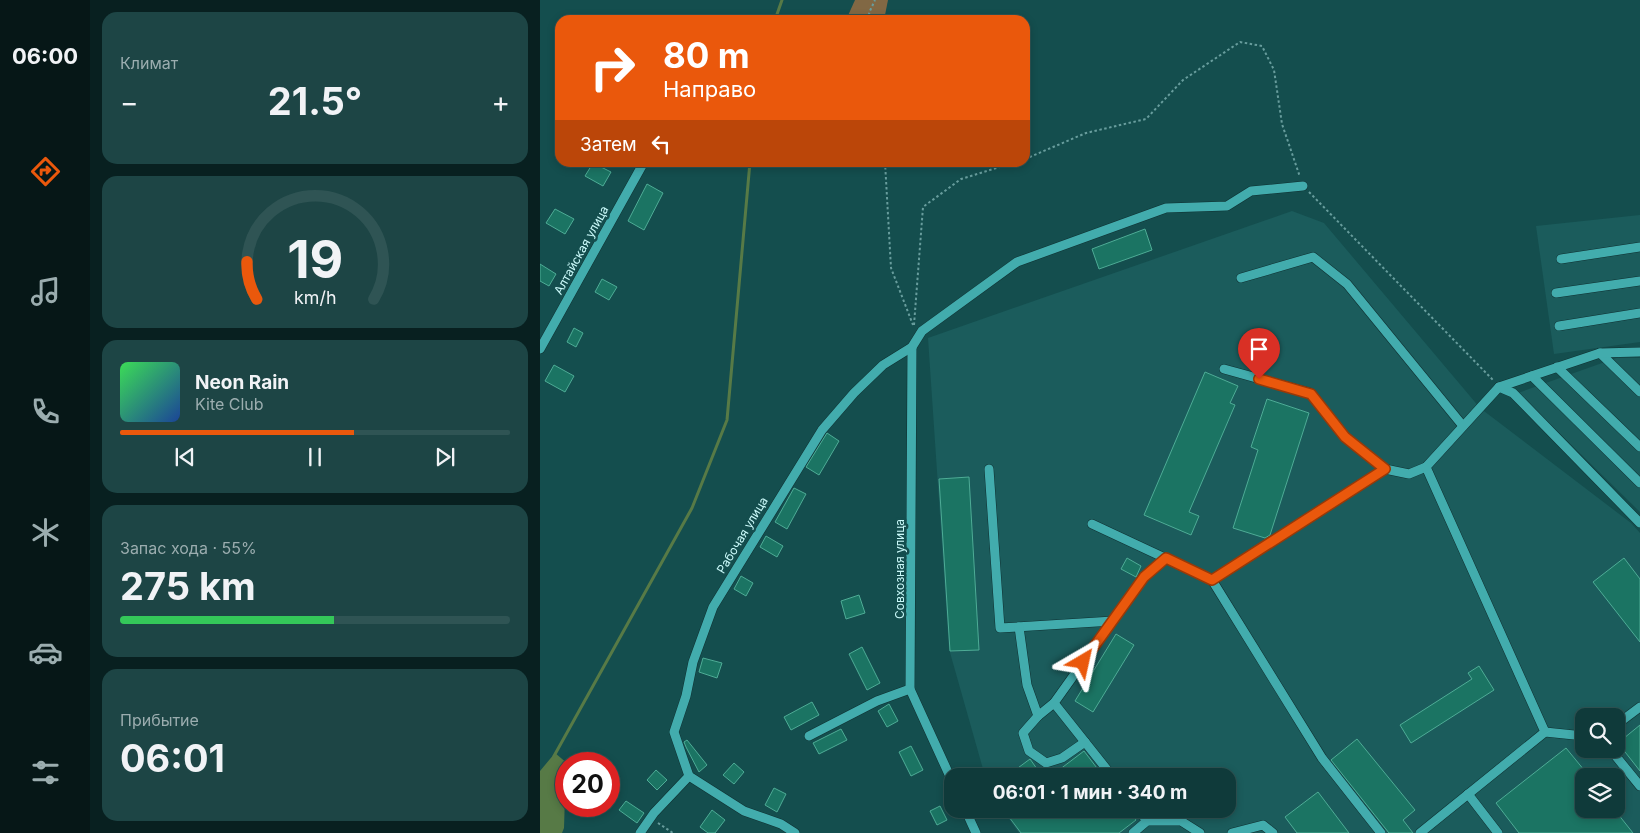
<!DOCTYPE html>
<html lang="ru">
<meta charset="utf-8">
<style>
body{margin:0;font-family:Inter,sans-serif;background:#1d4545;color:#f1f3f6;height:100vh;display:flex;flex-direction:column;font-size:19px;white-space:nowrap}
*{box-sizing:border-box;margin:0}
p{font-size:16px;color:#9badaf}
.icon{flex:none;width:28px;height:28px;fill:none;stroke:currentColor;stroke-width:2;stroke-linecap:round;stroke-linejoin:round}
.map{position:relative;flex:1;overflow:hidden}
.side{display:flex;flex-direction:column;gap:12px;padding:12px;background:#082020;width:450px}
.side>*{flex:none}
.banner{position:absolute;left:15px;top:15px;width:475px;height:152px;border-radius:15px;box-shadow:0 2px 8px #0003,0 0 0 1px #2f5454;background:#ea580c;color:#fff;overflow:hidden}
.tools{position:absolute;left:1035px;top:708px;display:grid;gap:10px}
.tools a{display:grid;place-items:center;width:50px;height:50px;border-radius:10px;background:#0f3a3a;box-shadow:0 2px 8px #0003,0 0 0 1px #2f5454;font-size:25px}
.speed{position:absolute;left:15px;top:752px;display:flex;gap:10px;font-size:25px;font-weight:700;text-align:center}
.speed>*{display:grid;place-content:center;width:65px;height:65px;border-radius:50%;background:#0f3a3a;box-shadow:0 2px 8px #0003,0 0 0 1px #2f5454;line-height:1}
.speed .limit{border:8px solid #d22;background:#fff;color:#111}
.pin{position:absolute;display:grid;place-items:center;width:42px;height:42px;color:#fff;margin:-51px -21px;border-radius:50% 50% 50% 0;rotate:-45deg;box-shadow:0 0 5px #0007}
.pin .icon{rotate:45deg}
.me{position:absolute;width:55px;margin:-28px;rotate:36deg;stroke-linejoin:round;filter:drop-shadow(0 0 4px #0008)}
.turn{display:flex;align-items:center;gap:18px;height:105px;padding:0 25px;font-size:22px}
.turn .icon{width:65px;height:65px;stroke-width:2.5}
.turn b{display:block;font-size:35px;line-height:42px}
.then{display:flex;align-items:center;height:48px;padding:0 25px;background:#0003;gap:10px;font-size:19px}
.big{font-size:38px;font-weight:700;line-height:1.1}
.side .widget{flex:1;display:flex;flex-direction:column;justify-content:center;gap:8px;min-width:0;padding:0 18px;border-radius:15px;background:#1d4545}
.side .dial{align-items:center;gap:0}
.dial svg{height:130px;overflow:visible;fill:none;stroke:#2f5454;stroke-width:7;stroke-linecap:round;text-anchor:middle}
.dial text{fill:#f1f3f6;stroke:none}
.song{display:flex;align-items:center;gap:15px}
.cover{width:60px;height:60px;border-radius:8px;background:linear-gradient(135deg,hsl(130 70% 55%),hsl(220 70% 35%))}
.played{height:5px;border-radius:2px;background:linear-gradient(90deg,#ea580c 60%,#2f5454 60%)}
.keys{display:flex;justify-content:space-around;direction:ltr}
.heat{display:flex;justify-content:space-between;align-items:center;font-size:28px;direction:ltr}
.charge{height:8px;border-radius:4px;background:linear-gradient(90deg,#34c759 55%,#2f5454 0)}
.trip{position:absolute;left:404px;top:768px;width:292px;height:50px;border-radius:15px;background:#0f3a3a;box-shadow:0 2px 8px #0003,0 0 0 1px #2f5454;font-weight:700;line-height:50px;text-align:center}
main{display:flex;flex:1;min-height:0}
.dock{display:flex;flex-direction:column;width:90px;justify-content:space-around;align-items:center;background:#061717;color:#9badaf}
.dock .icon{width:35px;height:35px}
.dock .current{color:#ea580c}
.dock b{font-size:22px;color:#f1f3f6}
.map>svg:first-child{display:block}
</style>
<main>
<nav class="dock">
<b>06:00</b>
<svg class="icon current" aria-label="directions" viewBox="0 0 24 24"><path d="M12 3l9 9-9 9-9-9zM9 14v-3h6M13 9l2 2-2 2"/></svg>
<svg class="icon" aria-label="music" viewBox="0 0 24 24"><path d="M9 18V5l10-2v13"/><circle cx="6" cy="18" r="3"/><circle cx="16" cy="16" r="3"/></svg>
<svg class="icon" aria-label="phone" viewBox="0 0 24 24"><path d="M5 4h4l2 5-3 2q2 4 5 5l2-3 5 2v4C11 20 4 13 5 4z"/></svg>
<svg class="icon" aria-label="climate" viewBox="0 0 24 24"><path d="M12 3v18M4 7l16 10M4 17L20 7"/></svg>
<svg class="icon" aria-label="car" viewBox="0 0 24 24"><path d="M5 17H2v-5l4-1 3-4h7l3 4 3 1v5h-3M9 17h6M6 11h13"/><circle cx="7" cy="17" r="2"/><circle cx="17" cy="17" r="2"/></svg>
<svg class="icon" aria-label="filters" viewBox="0 0 24 24"><path d="M4 7h16M4 17h16"/><circle cx="9" cy="7" r="2"/><circle cx="15" cy="17" r="2"/></svg>
</nav>
<section class="side">
<div class="widget"><p>Климат</p>
<div class="heat"><a>−</a><b class="big">21.5°</b><a>+</a></div>
</div>
<div class="widget dial"><svg viewBox="0 0 100 80">
<path d="M14 69A42 42 0 1 1 86 69"/>
<path d="M14 69A42 42 0 0 1 8 46" stroke="#ea580c"/>
<text x="50" y="56" font-size="32" font-weight="700">19</text>
<text x="50" y="72" font-size="11">km/h</text>
</svg></div>
<div class="widget">
<div class="song"><i class="cover"></i><div><b>Neon Rain</b><p>Kite Club</p></div></div>
<div class="played"></div>
<div class="keys"><svg class="icon" aria-label="previous" viewBox="0 0 24 24"><path d="M18 5L8 12l10 7zM5 5v14"/></svg><svg class="icon" aria-label="pause" viewBox="0 0 24 24"><path d="M8 5v14M16 5v14"/></svg><svg class="icon" aria-label="next" viewBox="0 0 24 24"><path d="M6 5l10 7-10 7zM19 5v14"/></svg></div>
</div>
<div class="widget"><p>Запас хода · 55%</p><b class="big">275 km</b><div class="charge"></div></div>
<div class="widget"><p>Прибытие</p><b class="big">06:01</b></div>
</section>
<div class="map">
<svg width="1100" height="833" viewBox="0 0 1100 833">
<rect width="100%" height="100%" fill="#144e4e"/>
<g fill="#1b5c5c" fill-rule="evenodd">
<path d="M752,211L784,223L940,408L1091,523L1100,533V833H479L462,809H688V776H445L409,649L388,338ZM1044,716H1076V749H1044ZM1044,776H1076V809H1044Z"/>
<polygon points="1100,215 1100,342 1014,354 996,226"/>
<polygon points="1079,357 1100,358 1100,512 978,393"/>
</g>
<polygon fill="#816844" points="315,0 348,0 344,20 306,20"/>
<polygon fill="#577a46" points="15,753 28,764 26,764 24,828 22,833 0,833 0,771"/>
<g fill="none" stroke-linecap="round" stroke-linejoin="round">
<g stroke="#577a46" stroke-width="3">
<polyline points="235,20 242,0"/>
<polyline points="14,756 152,508 187,420 210,162"/>
</g>
</g>
<g fill="#1b7463" stroke="#4eac96">
<polygon points="53,163 71,172 63,186 45,176"/>
<polygon points="107,184 123,193 104,230 88,221"/>
<polygon points="15,209 34,219 25,234 6,223"/>
<polygon points="605,229 612,250 559,269 552,249"/>
<polygon points="0,264 16,274 9,286 0,281"/>
<polygon points="62,279 77,287 69,300 55,292"/>
<polygon points="34,328 43,333 36,347 27,342"/>
<polygon points="14,365 34,376 25,392 5,381"/>
<polygon points="665,372 698,386 690,403 695,405 649,512 659,516 651,535 604,515"/>
<polygon points="727,399 769,413 730,535 725,538 693,528 718,450 711,447"/>
<polygon points="287,433 299,441 279,475 266,467"/>
<polygon points="429,477 439,650 410,651 399,479"/>
<polygon points="254,488 266,494 247,529 235,522"/>
<polygon points="226,536 243,546 237,557 220,547"/>
<polygon points="587,558 601,566 596,577 581,569"/>
<polygon points="1084,558 1100,579 1100,642 1053,582"/>
<polygon points="201,576 213,583 206,596 194,589"/>
<polygon points="319,595 325,613 306,619 301,601"/>
<polygon points="576,634 594,645 553,712 535,701"/>
<polygon points="322,647 340,683 327,690 309,654"/>
<polygon points="163,658 182,663 177,678 159,672"/>
<polygon points="939,666 954,690 871,743 860,725 932,679 928,673"/>
<polygon points="272,702 279,715 251,730 244,717"/>
<polygon points="349,704 358,721 347,727 338,711"/>
<polygon points="1100,725 1100,771 1078,743"/>
<polygon points="301,729 307,740 279,754 273,743"/>
<polygon points="817,739 875,810 863,820 873,833 849,833 791,760"/>
<polygon points="147,740 167,765 159,772 146,747 144,742"/>
<polygon points="371,746 383,770 371,776 359,752"/>
<polygon points="1026,748 1049,776 1044,776 1044,809 1074,809 1093,833 979,833 956,803"/>
<polygon points="544,751 563,776 511,776"/>
<polygon points="490,759 502,776 467,776"/>
<polygon points="194,763 204,772 194,784 183,775"/>
<polygon points="116,770 127,780 117,790 107,780"/>
<polygon points="234,788 246,794 237,812 225,805"/>
<polygon points="778,792 809,833 757,833 745,817"/>
<polygon points="86,801 104,813 97,823 79,810"/>
<polygon points="400,806 407,820 397,825 390,811"/>
<polygon points="463,809 588,809 596,820 579,833 481,833"/>
<polygon points="172,810 185,820 175,833 168,833 160,827"/>
</g>
<g fill="none" stroke-linecap="round" stroke-linejoin="round">
<defs>
<g id="minor">
<polyline points="1021,259 1100,247"/>
<polyline points="701,278 773,257 807,284 923,426"/>
<polyline points="1016,293 1100,281"/>
<polyline points="1019,326 1100,313"/>
<polyline points="372,347 370,689 412,781"/>
<polyline points="0,349 104,162"/>
<polyline points="1060,353 1100,392"/>
<polyline points="1017,367 1100,447"/>
<polyline points="684,369 771,393 805,437 845,469 869,474 886,467"/>
<polyline points="992,376 1100,483"/>
<polyline points="959,387 973,393 1100,523"/>
<polyline points="449,469 460,628 573,621"/>
<polyline points="552,524 672,580 782,758 841,833"/>
<polyline points="672,580 845,469"/>
<polyline points="479,627 487,685 498,716"/>
<polyline points="514,703 498,716 483,733 489,751 506,763 522,758 545,742"/>
<polyline points="1076,725 1100,707"/>
<polyline points="1005,732 1044,736"/>
<polyline points="269,736 337,701 370,689"/>
<polyline points="1070,749 1100,786"/>
<polyline points="149,776 204,811 241,824 255,833"/>
<polyline points="572,776 514,703 604,577 626,558"/>
<polyline points="928,794 958,833"/>
<polyline points="425,809 436,833"/>
<polyline points="598,809 607,821"/>
<polyline points="100,833 114,813 149,776 134,732 146,696 153,662 173,607 282,430 314,393 343,365 372,347 382,331 477,262 626,208 687,206 711,191 763,186"/>
<polyline points="593,833 607,821 641,821 660,833"/>
<polyline points="692,833 723,825 733,833"/>
<polyline points="880,833 1005,732 886,467 959,387 1060,353 1100,352"/>
</g>
</defs>
<use href="#minor" stroke="#0f3031" stroke-width="10"/>
<g stroke="#689d9d" stroke-width="2" stroke-dasharray="2.5 2.5" stroke-linecap="butt">
<polyline points="331,20 329,13 335,0"/>
<polyline points="485,159 546,133 606,119 643,80 700,42 722,46 734,70 742,124 760,177"/>
<polyline points="345,162 351,268 373,325"/>
<polyline points="769,192 953,380"/>
<polyline points="374,325 383,207 421,179 476,162"/>
<polyline points="118,823 133,833"/>
</g>
<use href="#minor" stroke="#42acad" stroke-width="9"/>
</g>
<g fill="none" stroke-linecap="round" stroke-linejoin="round">
<defs>
<polyline id="route" points="543,662 604,577 626,558 672,580 845,469 805,437 771,394 719,379"/>
</defs>
<use href="#route" stroke="#983908" stroke-width="12"/>
<use href="#route" stroke="#ea580c" stroke-width="9"/>
</g>
<g text-anchor="middle" dominant-baseline="central" stroke-width="5" stroke-linejoin="round" paint-order="stroke">
<g font-size="12" fill="#cbfafa" stroke="#144e4e">
<text transform="translate(41 250) rotate(-61)">Алтайская улица</text>
<text transform="translate(202 535) rotate(-59)">Рабочая улица</text>
<text transform="translate(359 569) rotate(-90)">Совхозная улица</text>
</g>
</g>
</svg>
<div class="tools">
<a><svg class="icon" aria-label="search" viewBox="0 0 24 24"><circle cx="10" cy="10" r="6"/><path d="M15 15l6 6"/></svg></a>
<a><svg class="icon" aria-label="layers" viewBox="0 0 24 24"><path d="M12 4l9 5-9 5-9-5zM3 14l9 5 9-5"/></svg></a>
</div>
<div class="speed"><div class="limit">20</div></div>
<div class="pin" style="left:719px;top:379px;background:#d93025"><svg class="icon" aria-label="arrive" viewBox="0 0 24 24"><path d="M6 21V4h12l-3 4 3 4H6"/></svg></div>
<svg class="me" style="left:543px;top:662px" viewBox="-20 -20 40 40"><path d="M0-17L14 15 0 8-14 15z" fill="#ea580c" stroke="#fff" stroke-width="4"/></svg>
<div class="trip">06:01 · 1 мин · 340 m</div>
<div class="banner">
<div class="turn"><svg class="icon" aria-label="right" viewBox="0 0 24 24"><path d="M7 20v-9h11M14 6l5 5-5 5"/></svg><div><b>80 m</b>Направо</div></div>
<div class="then">Затем<svg class="icon" aria-label="left" viewBox="0 0 24 24"><path d="M17 20v-9H6M10 6l-5 5 5 5"/></svg></div>
</div>
</div>
</main>
